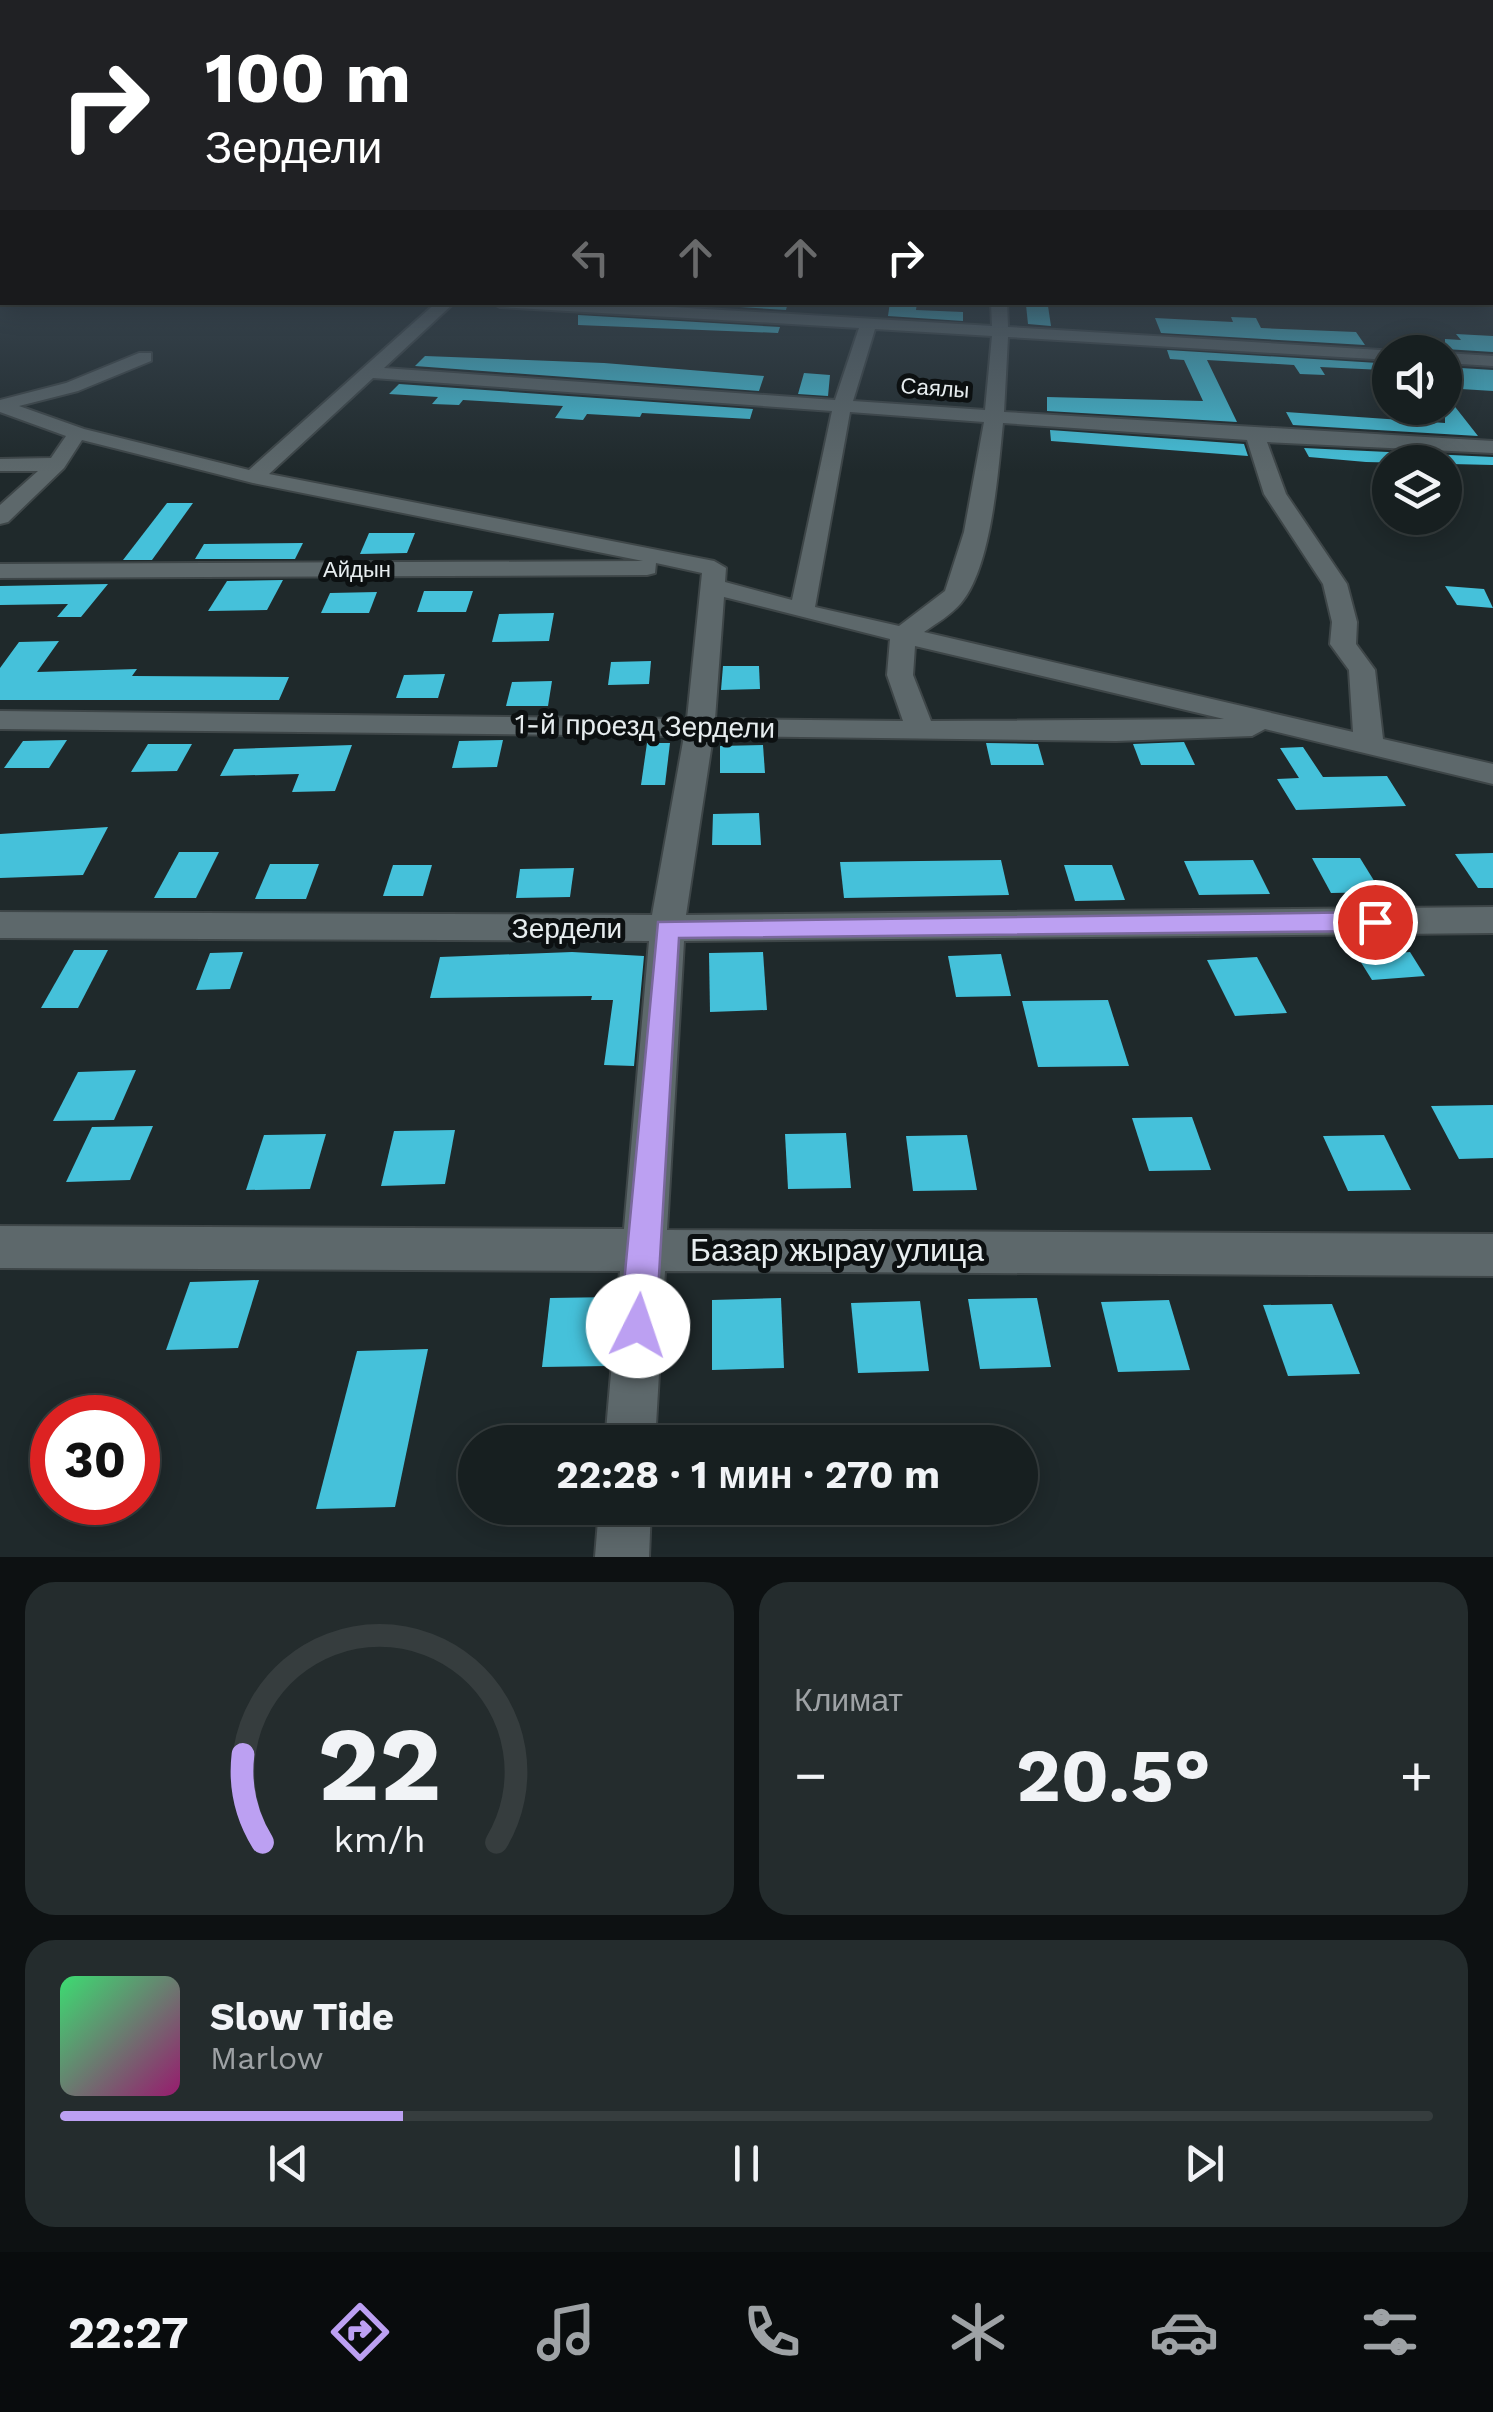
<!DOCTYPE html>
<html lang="ru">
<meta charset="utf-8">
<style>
body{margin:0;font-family:"Work Sans",sans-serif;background:#242c2d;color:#f1f3f6;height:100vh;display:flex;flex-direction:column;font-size:38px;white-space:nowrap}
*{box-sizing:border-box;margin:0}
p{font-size:32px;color:#9ea2a5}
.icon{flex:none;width:55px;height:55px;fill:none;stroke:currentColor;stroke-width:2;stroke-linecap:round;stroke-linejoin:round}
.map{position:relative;height:1557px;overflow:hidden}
.sheet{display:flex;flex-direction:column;gap:25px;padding:25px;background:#0d1112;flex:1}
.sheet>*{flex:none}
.banner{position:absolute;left:0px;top:0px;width:1495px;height:305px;box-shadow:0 5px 25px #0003,0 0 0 2px #363d3e;background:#202124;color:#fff;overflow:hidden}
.buttons{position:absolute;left:1372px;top:335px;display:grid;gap:20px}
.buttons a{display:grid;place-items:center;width:90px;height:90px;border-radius:50%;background:#171f20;box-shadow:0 5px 25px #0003,0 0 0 2px #363d3e;font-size:50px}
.speed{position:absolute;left:30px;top:1395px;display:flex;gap:20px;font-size:50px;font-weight:700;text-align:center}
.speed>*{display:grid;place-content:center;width:130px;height:130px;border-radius:50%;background:#171f20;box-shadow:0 5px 25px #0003,0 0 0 2px #363d3e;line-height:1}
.speed .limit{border:15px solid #d22;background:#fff;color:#111}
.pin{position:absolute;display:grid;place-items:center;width:85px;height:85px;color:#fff;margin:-42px;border:5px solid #fff;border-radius:50%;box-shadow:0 2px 10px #0007}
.me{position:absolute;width:110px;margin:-55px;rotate:4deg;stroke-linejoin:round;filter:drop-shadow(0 0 8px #0008)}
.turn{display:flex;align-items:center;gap:35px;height:210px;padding:0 40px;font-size:45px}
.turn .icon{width:130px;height:130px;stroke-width:2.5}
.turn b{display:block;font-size:70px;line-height:85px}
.lanes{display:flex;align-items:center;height:95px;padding:0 40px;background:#0003;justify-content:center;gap:50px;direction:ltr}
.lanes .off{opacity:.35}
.big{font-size:75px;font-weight:700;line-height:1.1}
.sheet .tile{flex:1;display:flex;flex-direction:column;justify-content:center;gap:15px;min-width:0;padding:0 35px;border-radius:30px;background:#242c2d}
.sheet .dial{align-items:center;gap:0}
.dial svg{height:260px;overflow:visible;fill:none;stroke:#363d3e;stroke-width:7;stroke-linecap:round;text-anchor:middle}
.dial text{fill:#f1f3f6;stroke:none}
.song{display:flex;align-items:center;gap:30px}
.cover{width:120px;height:120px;border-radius:15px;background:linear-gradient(135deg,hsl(140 70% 55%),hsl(320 70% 35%))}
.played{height:10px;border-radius:5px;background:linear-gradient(90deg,#bca0f2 25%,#363d3e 25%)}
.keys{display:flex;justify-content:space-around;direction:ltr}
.heat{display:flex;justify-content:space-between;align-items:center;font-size:55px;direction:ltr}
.sheet .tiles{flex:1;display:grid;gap:25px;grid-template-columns:1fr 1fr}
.tile:last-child{grid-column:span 2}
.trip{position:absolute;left:458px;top:1425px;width:580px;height:100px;border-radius:50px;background:#171f20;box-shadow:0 5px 25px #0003,0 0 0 2px #363d3e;font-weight:700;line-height:100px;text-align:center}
.dock{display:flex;height:160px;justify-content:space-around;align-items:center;background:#090c0d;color:#9ea2a5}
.dock .icon{width:70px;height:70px}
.dock .selected{color:#bca0f2}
.dock b{font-size:45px;color:#f1f3f6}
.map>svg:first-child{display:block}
</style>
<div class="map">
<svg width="1493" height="1557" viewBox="0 0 1493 1557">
<rect width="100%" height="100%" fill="#1f292b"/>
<g fill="#45c1da">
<polygon points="660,302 788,302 786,310"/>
<polygon points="890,302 917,302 916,310 963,312 963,321 888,316"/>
<polygon points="1026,305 1048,306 1051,326 1028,324"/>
<polygon points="578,315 780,327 778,333 578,325"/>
<polygon points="1231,317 1256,318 1261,328 1356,332 1365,345 1161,333 1155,318 1233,322"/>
<polygon points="1456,334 1493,336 1493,352 1445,349 1445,339 1461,340"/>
<polygon points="1167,350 1378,363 1383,370 1320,367 1325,375 1300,374 1294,365 1207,360 1237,422 1047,411 1047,397 1203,401 1184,360 1170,359"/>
<polygon points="425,356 604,363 764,376 759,391 415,366"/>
<polygon points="1445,367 1493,370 1493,391 1445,388"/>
<polygon points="804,373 830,375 828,396 798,394"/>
<polygon points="399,384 753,409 750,419 642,413 640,417 587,414 583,420 555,418 563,406 463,400 459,405 432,404 438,397 389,394"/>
<polygon points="1445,394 1478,436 1293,425 1286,412 1445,423"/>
<polygon points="1050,430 1244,444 1248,456 1051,441"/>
<polygon points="1304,448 1493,457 1493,465 1366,462 1309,457"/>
<polygon points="167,503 193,503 152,560 123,560"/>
<polygon points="369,533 415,533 407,553 360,554"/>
<polygon points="303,543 295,559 195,559 204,544"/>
<polygon points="283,580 267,610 208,611 227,581"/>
<polygon points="108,584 81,617 57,617 68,604 0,605 0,586"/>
<polygon points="1445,586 1484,589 1493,608 1457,605"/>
<polygon points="424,591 473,591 466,612 417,612"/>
<polygon points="377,592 369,613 321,613 330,593"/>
<polygon points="554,613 549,641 492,642 499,614"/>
<polygon points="59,641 37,672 137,669 132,676 289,677 279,700 0,700 0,668 19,642"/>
<polygon points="651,661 649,684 608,685 611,662"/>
<polygon points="723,666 759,666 760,689 721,690"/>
<polygon points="445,674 438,698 396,698 404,675"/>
<polygon points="552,681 548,706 506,706 512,682"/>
<polygon points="67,740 49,768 4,768 23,741"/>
<polygon points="503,740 497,767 452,768 459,741"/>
<polygon points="1184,742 1195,765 1141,765 1133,744"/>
<polygon points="647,743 670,743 665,785 641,785"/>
<polygon points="986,743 1038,744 1044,765 991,765"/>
<polygon points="148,744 192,744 177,771 131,772"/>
<polygon points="352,745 335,791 292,792 299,774 220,776 234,749"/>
<polygon points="763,745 765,773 720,773 720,746"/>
<polygon points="1303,747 1323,777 1387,776 1406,806 1296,810 1277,779 1299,778 1280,748"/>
<polygon points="759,813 761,845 712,845 713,814"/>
<polygon points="108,827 83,875 0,878 0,834"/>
<polygon points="179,852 219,852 196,898 154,898"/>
<polygon points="1493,853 1493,888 1478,888 1455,854"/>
<polygon points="1312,858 1360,858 1381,892 1331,893"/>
<polygon points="1001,860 1009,895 844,898 840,862"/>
<polygon points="1253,860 1270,894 1199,895 1184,861"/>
<polygon points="270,864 319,864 306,899 255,899"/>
<polygon points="393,865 432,865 423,896 383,896"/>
<polygon points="1064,865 1112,865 1125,900 1075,901"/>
<polygon points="574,868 570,897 516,898 520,869"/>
<polygon points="74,950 108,950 78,1008 41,1008"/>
<polygon points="243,952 230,989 196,990 210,953"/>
<polygon points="572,952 644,956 634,1066 604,1065 613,1000 591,1000 592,996 430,998 440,957"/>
<polygon points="763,952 767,1010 710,1012 709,953"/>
<polygon points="1410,952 1425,976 1372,980 1357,956"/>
<polygon points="1001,954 1011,996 956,997 948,956"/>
<polygon points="1257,957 1287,1013 1235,1016 1207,960"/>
<polygon points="1108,1000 1129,1066 1038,1067 1022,1001"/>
<polygon points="136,1070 114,1120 53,1121 78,1072"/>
<polygon points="1493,1105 1493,1158 1459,1159 1431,1106"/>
<polygon points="1192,1117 1211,1170 1149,1171 1132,1118"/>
<polygon points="153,1126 130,1180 66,1182 92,1127"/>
<polygon points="455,1130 445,1184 381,1186 394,1131"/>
<polygon points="846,1133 851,1188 788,1189 785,1134"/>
<polygon points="326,1134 310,1189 246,1190 264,1135"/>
<polygon points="967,1135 977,1190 913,1191 906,1136"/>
<polygon points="1384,1135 1411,1190 1348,1191 1323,1136"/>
<polygon points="259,1280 238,1348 166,1350 190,1282"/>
<polygon points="614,1297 608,1366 542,1367 550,1298"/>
<polygon points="781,1298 784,1368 712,1370 712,1300"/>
<polygon points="1037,1298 1051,1367 980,1369 968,1299"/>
<polygon points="1169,1300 1190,1370 1118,1372 1101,1302"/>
<polygon points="920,1301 929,1371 858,1373 851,1303"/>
<polygon points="1332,1304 1360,1374 1288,1376 1263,1305"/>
<polygon points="428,1349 395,1507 316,1509 357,1351"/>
</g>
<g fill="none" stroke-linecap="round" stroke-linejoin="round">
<defs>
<g id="minor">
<polygon points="1492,277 1493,277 1493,287 1492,286"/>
<path d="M437,302H455L384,368L835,400L859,328L500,307L492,302H588L992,326L991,302H1007L1008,327L1396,351L1390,352V360L1008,337L1004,412L1493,441V453L1267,442L1286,494L1347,584L1357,622L1356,644L1375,670L1383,739L1493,764V784L1265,729L1252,736L1116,741L713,736L686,915L1493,907V933L684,941L667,1230L1493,1234V1276L665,1271L655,1442H605L620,1271L0,1268V1226L624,1229L649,941L0,938V912L652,915L684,736L0,729V711L687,719L702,573L656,563L655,573L647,575L0,578V564L643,561L253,483L82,440L64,468L8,522L0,524V505L38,471H0V459L51,458L66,436L0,412V400L66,383L139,353H151V361L78,391L19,406L84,429L249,470ZM875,329L992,336L985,410L853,401ZM373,378L832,411L792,600L725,582L726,568L714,561L269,474ZM850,412L984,422L964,532L945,591L899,626L815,607ZM1003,423L1247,440L1264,494L1323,584L1332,622L1330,644L1349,670L1353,732L924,632C937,623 951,615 961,603C992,566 998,471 1003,423ZM724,597L890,639L887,675L903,721L715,719ZM915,646L1224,719L931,721L913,675Z"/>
<polygon points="1445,353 1493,356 1493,366 1445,363"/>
<polygon points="599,1508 651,1508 649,1557 595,1557"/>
</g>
</defs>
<use href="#minor" stroke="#3e4648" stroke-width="4"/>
<use href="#minor" fill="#5d686b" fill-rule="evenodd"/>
</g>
<linearGradient id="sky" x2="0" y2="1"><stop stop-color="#111718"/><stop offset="0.54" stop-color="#3c4955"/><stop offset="1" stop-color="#3c4955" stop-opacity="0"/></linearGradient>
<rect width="1493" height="472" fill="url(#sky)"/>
<polygon fill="#bca0f2" stroke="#7a689d" stroke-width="2.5" points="1375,912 1388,922 1375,931 679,938 656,1326 650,1339 638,1344 626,1339 620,1326 658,922"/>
<g text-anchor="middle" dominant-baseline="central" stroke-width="10" stroke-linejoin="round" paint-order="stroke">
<g font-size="22" fill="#e7edef" stroke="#0c1011">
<text transform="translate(935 388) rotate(4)">Саялы</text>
<text x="357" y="569">Айдын</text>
</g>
<g font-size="28" fill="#e7edef" stroke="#0c1011">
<text transform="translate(645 726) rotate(1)">1-й проезд Зердели</text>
<text x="567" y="928">Зердели</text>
</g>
<g font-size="32" fill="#e7edef" stroke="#0c1011">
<text x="837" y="1250">Базар жырау улица</text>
</g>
</g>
</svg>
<div class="buttons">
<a><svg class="icon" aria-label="sound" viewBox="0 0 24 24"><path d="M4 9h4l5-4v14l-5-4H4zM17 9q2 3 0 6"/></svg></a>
<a><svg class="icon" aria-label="layers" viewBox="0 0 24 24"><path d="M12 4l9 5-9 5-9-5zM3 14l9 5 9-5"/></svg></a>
</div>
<div class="speed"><div class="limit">30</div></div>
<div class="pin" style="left:1375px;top:922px;background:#d93025"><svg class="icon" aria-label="arrive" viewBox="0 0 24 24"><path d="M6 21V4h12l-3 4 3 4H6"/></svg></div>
<svg class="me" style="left:638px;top:1326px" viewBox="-20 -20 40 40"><circle r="19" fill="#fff"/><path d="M0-13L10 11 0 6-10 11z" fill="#bca0f2"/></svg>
<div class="trip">22:28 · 1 мин · 270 m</div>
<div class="banner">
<div class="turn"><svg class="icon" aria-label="right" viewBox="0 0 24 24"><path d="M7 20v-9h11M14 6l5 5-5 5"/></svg><div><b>100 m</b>Зердели</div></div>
<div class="lanes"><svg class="icon off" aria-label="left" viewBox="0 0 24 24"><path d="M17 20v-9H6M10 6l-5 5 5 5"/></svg><svg class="icon off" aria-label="ahead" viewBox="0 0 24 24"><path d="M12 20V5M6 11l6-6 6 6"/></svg><svg class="icon off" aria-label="ahead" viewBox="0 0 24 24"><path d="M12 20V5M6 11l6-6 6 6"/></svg><svg class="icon" aria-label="right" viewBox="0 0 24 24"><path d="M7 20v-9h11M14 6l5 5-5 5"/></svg></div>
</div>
</div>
<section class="sheet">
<div class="tiles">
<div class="tile dial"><svg viewBox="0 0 100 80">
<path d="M14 69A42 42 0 1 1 86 69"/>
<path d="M14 69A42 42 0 0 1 8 42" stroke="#bca0f2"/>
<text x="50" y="56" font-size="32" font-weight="700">22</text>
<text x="50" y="72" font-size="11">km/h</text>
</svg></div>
<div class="tile"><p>Климат</p>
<div class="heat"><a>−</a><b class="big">20.5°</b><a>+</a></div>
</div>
<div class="tile">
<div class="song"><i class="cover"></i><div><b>Slow Tide</b><p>Marlow</p></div></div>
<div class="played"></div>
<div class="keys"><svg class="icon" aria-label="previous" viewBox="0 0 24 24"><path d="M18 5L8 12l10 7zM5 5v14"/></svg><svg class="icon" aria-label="pause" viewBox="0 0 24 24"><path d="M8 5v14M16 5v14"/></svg><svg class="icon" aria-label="next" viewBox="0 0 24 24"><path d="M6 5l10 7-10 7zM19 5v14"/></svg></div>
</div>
</div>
</section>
<nav class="dock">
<b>22:27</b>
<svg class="icon selected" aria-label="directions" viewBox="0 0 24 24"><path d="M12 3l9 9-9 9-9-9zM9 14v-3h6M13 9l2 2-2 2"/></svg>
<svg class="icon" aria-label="music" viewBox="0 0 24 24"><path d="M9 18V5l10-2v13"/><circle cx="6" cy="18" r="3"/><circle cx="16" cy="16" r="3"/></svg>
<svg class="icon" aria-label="phone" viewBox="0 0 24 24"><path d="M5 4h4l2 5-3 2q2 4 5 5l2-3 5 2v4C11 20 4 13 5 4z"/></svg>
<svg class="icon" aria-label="climate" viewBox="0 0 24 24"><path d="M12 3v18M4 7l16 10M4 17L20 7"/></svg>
<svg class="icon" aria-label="car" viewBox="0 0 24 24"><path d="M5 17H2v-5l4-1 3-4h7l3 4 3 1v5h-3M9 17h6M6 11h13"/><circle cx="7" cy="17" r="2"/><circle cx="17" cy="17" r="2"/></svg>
<svg class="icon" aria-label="filters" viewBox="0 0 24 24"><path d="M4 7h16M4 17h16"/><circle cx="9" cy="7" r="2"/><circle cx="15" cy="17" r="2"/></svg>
</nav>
